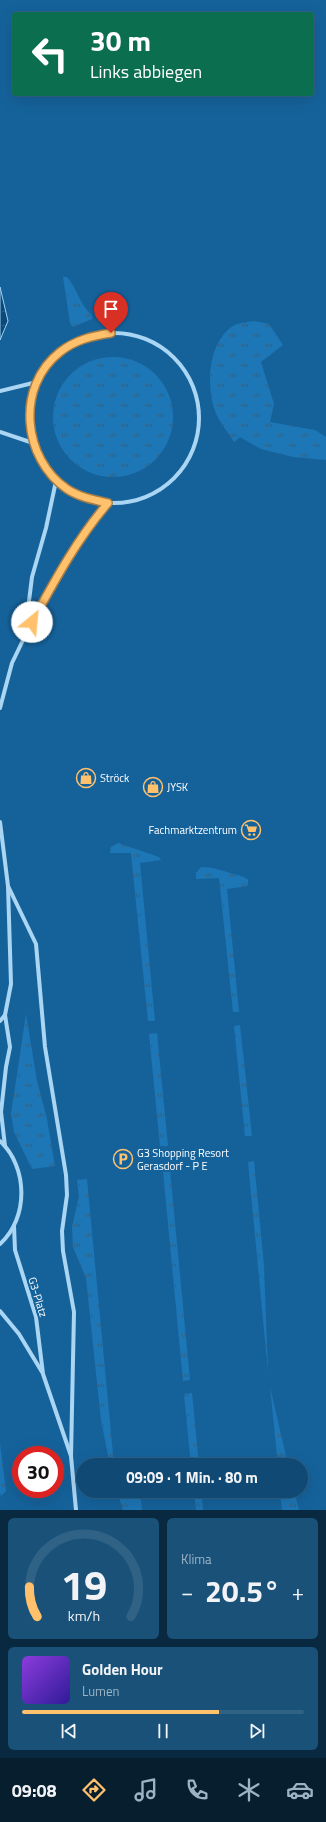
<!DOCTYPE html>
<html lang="de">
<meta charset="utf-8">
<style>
body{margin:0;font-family:"Titillium Web",sans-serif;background:#195179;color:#f1f3f6;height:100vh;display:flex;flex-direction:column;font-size:15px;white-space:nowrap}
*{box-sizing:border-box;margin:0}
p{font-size:13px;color:#9cb3c5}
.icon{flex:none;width:22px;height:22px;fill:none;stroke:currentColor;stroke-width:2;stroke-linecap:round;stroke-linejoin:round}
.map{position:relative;height:1510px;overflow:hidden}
.panel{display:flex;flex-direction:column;gap:8px;padding:8px;background:#092940;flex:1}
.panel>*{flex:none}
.guide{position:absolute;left:12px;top:12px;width:302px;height:84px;border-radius:4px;box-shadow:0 4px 16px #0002,0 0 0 1px #306286;background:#0b6e4f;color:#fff;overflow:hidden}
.speed{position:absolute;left:12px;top:1446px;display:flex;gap:8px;font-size:20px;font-weight:700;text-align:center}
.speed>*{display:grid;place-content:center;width:52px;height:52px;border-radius:50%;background:#104a74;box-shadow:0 4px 16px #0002,0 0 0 1px #306286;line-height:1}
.speed .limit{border:6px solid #d22;background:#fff;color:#111}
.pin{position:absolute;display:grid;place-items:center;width:34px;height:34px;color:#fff;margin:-41px -17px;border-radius:50% 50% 50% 0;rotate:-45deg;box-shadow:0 0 4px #0007}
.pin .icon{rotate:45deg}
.me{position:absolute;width:44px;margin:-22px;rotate:28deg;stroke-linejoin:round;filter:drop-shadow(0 0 3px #0008)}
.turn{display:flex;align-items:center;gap:14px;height:84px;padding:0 12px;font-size:18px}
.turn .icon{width:52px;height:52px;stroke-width:2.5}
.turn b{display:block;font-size:28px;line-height:34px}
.big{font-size:30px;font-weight:700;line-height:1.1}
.panel .widget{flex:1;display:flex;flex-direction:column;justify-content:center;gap:6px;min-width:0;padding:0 14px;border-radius:6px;background:#195179}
.panel .dial{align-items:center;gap:0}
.dial svg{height:104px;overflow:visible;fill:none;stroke:#306286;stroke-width:7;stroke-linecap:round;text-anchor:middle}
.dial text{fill:#f1f3f6;stroke:none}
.song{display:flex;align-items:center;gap:12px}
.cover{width:48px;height:48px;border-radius:6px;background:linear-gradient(135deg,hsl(270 70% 55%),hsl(250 70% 35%))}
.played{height:4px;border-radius:2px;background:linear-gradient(90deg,#ffc16c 70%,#306286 70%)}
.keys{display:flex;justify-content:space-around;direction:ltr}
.heat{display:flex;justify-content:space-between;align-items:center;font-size:22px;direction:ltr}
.panel .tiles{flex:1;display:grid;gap:8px;grid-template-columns:1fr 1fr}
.widget:last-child{grid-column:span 2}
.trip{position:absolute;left:76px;top:1458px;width:232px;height:40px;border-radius:20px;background:#104a74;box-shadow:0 4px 16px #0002,0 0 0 1px #306286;font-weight:700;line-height:40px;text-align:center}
.tabs{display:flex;height:64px;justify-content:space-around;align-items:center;background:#061e2e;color:#9cb3c5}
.tabs .icon{width:28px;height:28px}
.tabs .selected{color:#ffc16c}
.tabs b{font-size:18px;color:#f1f3f6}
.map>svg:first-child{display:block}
</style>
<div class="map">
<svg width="326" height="1510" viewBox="0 0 326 1510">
<defs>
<pattern id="grass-tufts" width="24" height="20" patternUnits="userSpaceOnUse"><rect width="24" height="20" fill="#1d76b5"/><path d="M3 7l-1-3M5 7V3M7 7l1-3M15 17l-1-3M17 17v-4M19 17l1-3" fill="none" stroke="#346180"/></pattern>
<pattern id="water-ripples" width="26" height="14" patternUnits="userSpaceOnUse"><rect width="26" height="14" fill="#0d4978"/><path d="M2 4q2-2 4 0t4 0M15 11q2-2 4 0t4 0" fill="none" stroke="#31648c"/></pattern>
</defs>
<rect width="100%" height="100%" fill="#15629b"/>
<g fill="url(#grass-tufts)">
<path d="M63,277H67C77,288 80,306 92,315V319L73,327L70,323Z"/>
<path d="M254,321L269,324L283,345L261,362L274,404L270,422L315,430L326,437V460L293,457L261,449L240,437L234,442C228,432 219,422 215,411C206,386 208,342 233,326C238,323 248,322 254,321Z"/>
<circle cx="113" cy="417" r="60"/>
<polygon points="118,843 159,857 161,860 140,863 155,1021 148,1021 131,853 110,853 111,847"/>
<polygon points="201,867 213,868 244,877 248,880 248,886 227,889 239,1012 233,1012 219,878 196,879 196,873"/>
<polygon points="26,1014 37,1081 47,1119 55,1166 32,1169 14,1132 11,1114"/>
<polygon points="240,1025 252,1136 245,1136 234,1026"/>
<polygon points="157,1033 168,1146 160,1146 149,1034"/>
<polygon points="254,1161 264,1266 268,1372 248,1162"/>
<polygon points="170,1170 190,1380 183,1381 163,1171"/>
<polygon points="87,1179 114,1465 110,1465 101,1420 86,1278 73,1247 72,1227 79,1196 77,1180"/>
<polygon points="270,1387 288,1465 278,1465"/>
<polygon points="192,1393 199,1465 191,1465 184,1394"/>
<polygon points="0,1444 6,1491 1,1496 0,1492"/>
<polygon points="117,1491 140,1491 142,1510 123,1510"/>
<polygon points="194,1491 201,1491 203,1510 196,1510"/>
<polygon points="280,1491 294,1491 299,1510 282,1510"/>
</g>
<polygon fill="url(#water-ripples)" stroke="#9dd2f5" points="0,287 8,321 0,340"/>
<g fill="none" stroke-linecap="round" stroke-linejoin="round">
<g stroke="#aad5f3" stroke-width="4">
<circle cx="114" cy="418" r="85"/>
<polyline points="0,391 37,382"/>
<polyline points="0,432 33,443"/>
<polyline points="25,633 32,577 46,528 56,481"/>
<polyline points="0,708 12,663 25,636 62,566 92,521 108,503"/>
<polyline points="0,822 8,886 11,984 5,1015 10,1047 6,1067 1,1112 5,1146"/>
<polyline points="8,886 36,944 45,1047 66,1175 67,1195 62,1231 63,1251 74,1312 71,1456"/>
<polyline points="0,1021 5,1015"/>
<path d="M0,1141C28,1167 29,1218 0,1244"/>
<polyline points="14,1226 15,1250 36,1317 43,1374 71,1456 76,1510"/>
<polyline points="0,1311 19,1334 42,1372"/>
</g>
</g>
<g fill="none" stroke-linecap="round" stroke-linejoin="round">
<defs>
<path id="route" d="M32,622C55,580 77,539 108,503C94,500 79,497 67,489C23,459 15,387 60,352C75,340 92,336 111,333"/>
</defs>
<use href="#route" stroke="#a67d46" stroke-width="10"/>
<use href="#route" stroke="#ffc16c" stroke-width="7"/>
</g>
<defs>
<symbol id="shop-ring" viewBox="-11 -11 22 22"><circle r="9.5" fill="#15629b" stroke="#ffc16c" stroke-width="1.5"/><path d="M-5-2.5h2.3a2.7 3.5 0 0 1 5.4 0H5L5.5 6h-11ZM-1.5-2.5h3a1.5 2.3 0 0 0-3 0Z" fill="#ffc16c"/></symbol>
<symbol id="supermarket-ring" viewBox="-11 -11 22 22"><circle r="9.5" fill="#15629b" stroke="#ffc16c" stroke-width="1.5"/><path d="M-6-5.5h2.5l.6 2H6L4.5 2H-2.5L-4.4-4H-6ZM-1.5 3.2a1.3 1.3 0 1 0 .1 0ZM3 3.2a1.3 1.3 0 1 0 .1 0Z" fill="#ffc16c"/></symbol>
<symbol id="parking-ring" viewBox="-11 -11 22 22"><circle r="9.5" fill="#15629b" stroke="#ffc16c" stroke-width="1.5"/><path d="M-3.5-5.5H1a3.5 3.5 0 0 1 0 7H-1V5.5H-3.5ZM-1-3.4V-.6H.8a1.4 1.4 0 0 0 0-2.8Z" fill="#ffc16c"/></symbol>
</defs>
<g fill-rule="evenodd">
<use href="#shop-ring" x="75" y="767" width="22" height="22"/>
<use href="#shop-ring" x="142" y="776" width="22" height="22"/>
<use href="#supermarket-ring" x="240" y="819" width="22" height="22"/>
<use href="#parking-ring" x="112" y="1148" width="22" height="22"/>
</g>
<g text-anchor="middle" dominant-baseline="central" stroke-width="4" stroke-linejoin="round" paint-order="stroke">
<g font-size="11" fill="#fff" stroke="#15629b" text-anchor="start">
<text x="100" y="778">Ströck</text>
<text x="167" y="787">JYSK</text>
<text x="237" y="830" text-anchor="end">Fachmarktzentrum</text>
<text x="137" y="1153">G3 Shopping Resort<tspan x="137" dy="13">Gerasdorf - P E</tspan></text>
</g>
<g font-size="11" fill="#fff" stroke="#15629b">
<text transform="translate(38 1297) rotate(73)">G3-Platz</text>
</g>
</g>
</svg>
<div class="speed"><div class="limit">30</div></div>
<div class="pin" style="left:111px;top:333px;background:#d93025"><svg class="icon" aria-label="arrive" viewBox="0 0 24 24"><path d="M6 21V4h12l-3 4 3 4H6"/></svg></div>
<svg class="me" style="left:32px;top:622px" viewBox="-20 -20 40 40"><circle r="19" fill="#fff"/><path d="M0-13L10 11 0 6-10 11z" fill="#ffc16c"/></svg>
<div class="trip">09:09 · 1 Min. · 80 m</div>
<div class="guide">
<div class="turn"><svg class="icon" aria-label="left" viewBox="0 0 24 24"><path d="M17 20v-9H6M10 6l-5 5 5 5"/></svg><div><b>30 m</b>Links abbiegen</div></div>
</div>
</div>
<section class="panel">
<div class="tiles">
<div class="widget dial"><svg viewBox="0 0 100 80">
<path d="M14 69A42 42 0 1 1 86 69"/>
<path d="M14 69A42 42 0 0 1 8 46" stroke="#ffc16c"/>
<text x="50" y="56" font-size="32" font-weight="700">19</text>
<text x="50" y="72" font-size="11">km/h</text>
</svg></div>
<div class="widget"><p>Klima</p>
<div class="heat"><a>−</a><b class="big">20.5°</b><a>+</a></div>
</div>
<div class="widget">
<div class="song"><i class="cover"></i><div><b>Golden Hour</b><p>Lumen</p></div></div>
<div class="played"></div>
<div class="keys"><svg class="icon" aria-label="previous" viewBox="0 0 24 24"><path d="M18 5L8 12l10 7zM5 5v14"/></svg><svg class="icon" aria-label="pause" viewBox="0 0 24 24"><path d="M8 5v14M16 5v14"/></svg><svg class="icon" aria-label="next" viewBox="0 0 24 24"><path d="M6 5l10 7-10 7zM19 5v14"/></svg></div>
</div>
</div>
</section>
<nav class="tabs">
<b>09:08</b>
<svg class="icon selected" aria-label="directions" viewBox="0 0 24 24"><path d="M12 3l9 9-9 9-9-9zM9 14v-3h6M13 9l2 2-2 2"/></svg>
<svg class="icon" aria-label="music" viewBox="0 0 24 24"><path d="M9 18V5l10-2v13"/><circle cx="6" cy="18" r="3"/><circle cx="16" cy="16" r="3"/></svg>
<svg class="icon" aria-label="phone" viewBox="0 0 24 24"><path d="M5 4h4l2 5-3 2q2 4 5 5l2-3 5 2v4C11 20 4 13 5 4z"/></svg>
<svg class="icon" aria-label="climate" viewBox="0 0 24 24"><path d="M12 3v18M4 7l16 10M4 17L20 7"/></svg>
<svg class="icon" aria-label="car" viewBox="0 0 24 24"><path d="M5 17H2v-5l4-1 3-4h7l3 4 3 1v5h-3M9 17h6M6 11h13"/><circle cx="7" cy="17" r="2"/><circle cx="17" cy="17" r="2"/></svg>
</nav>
